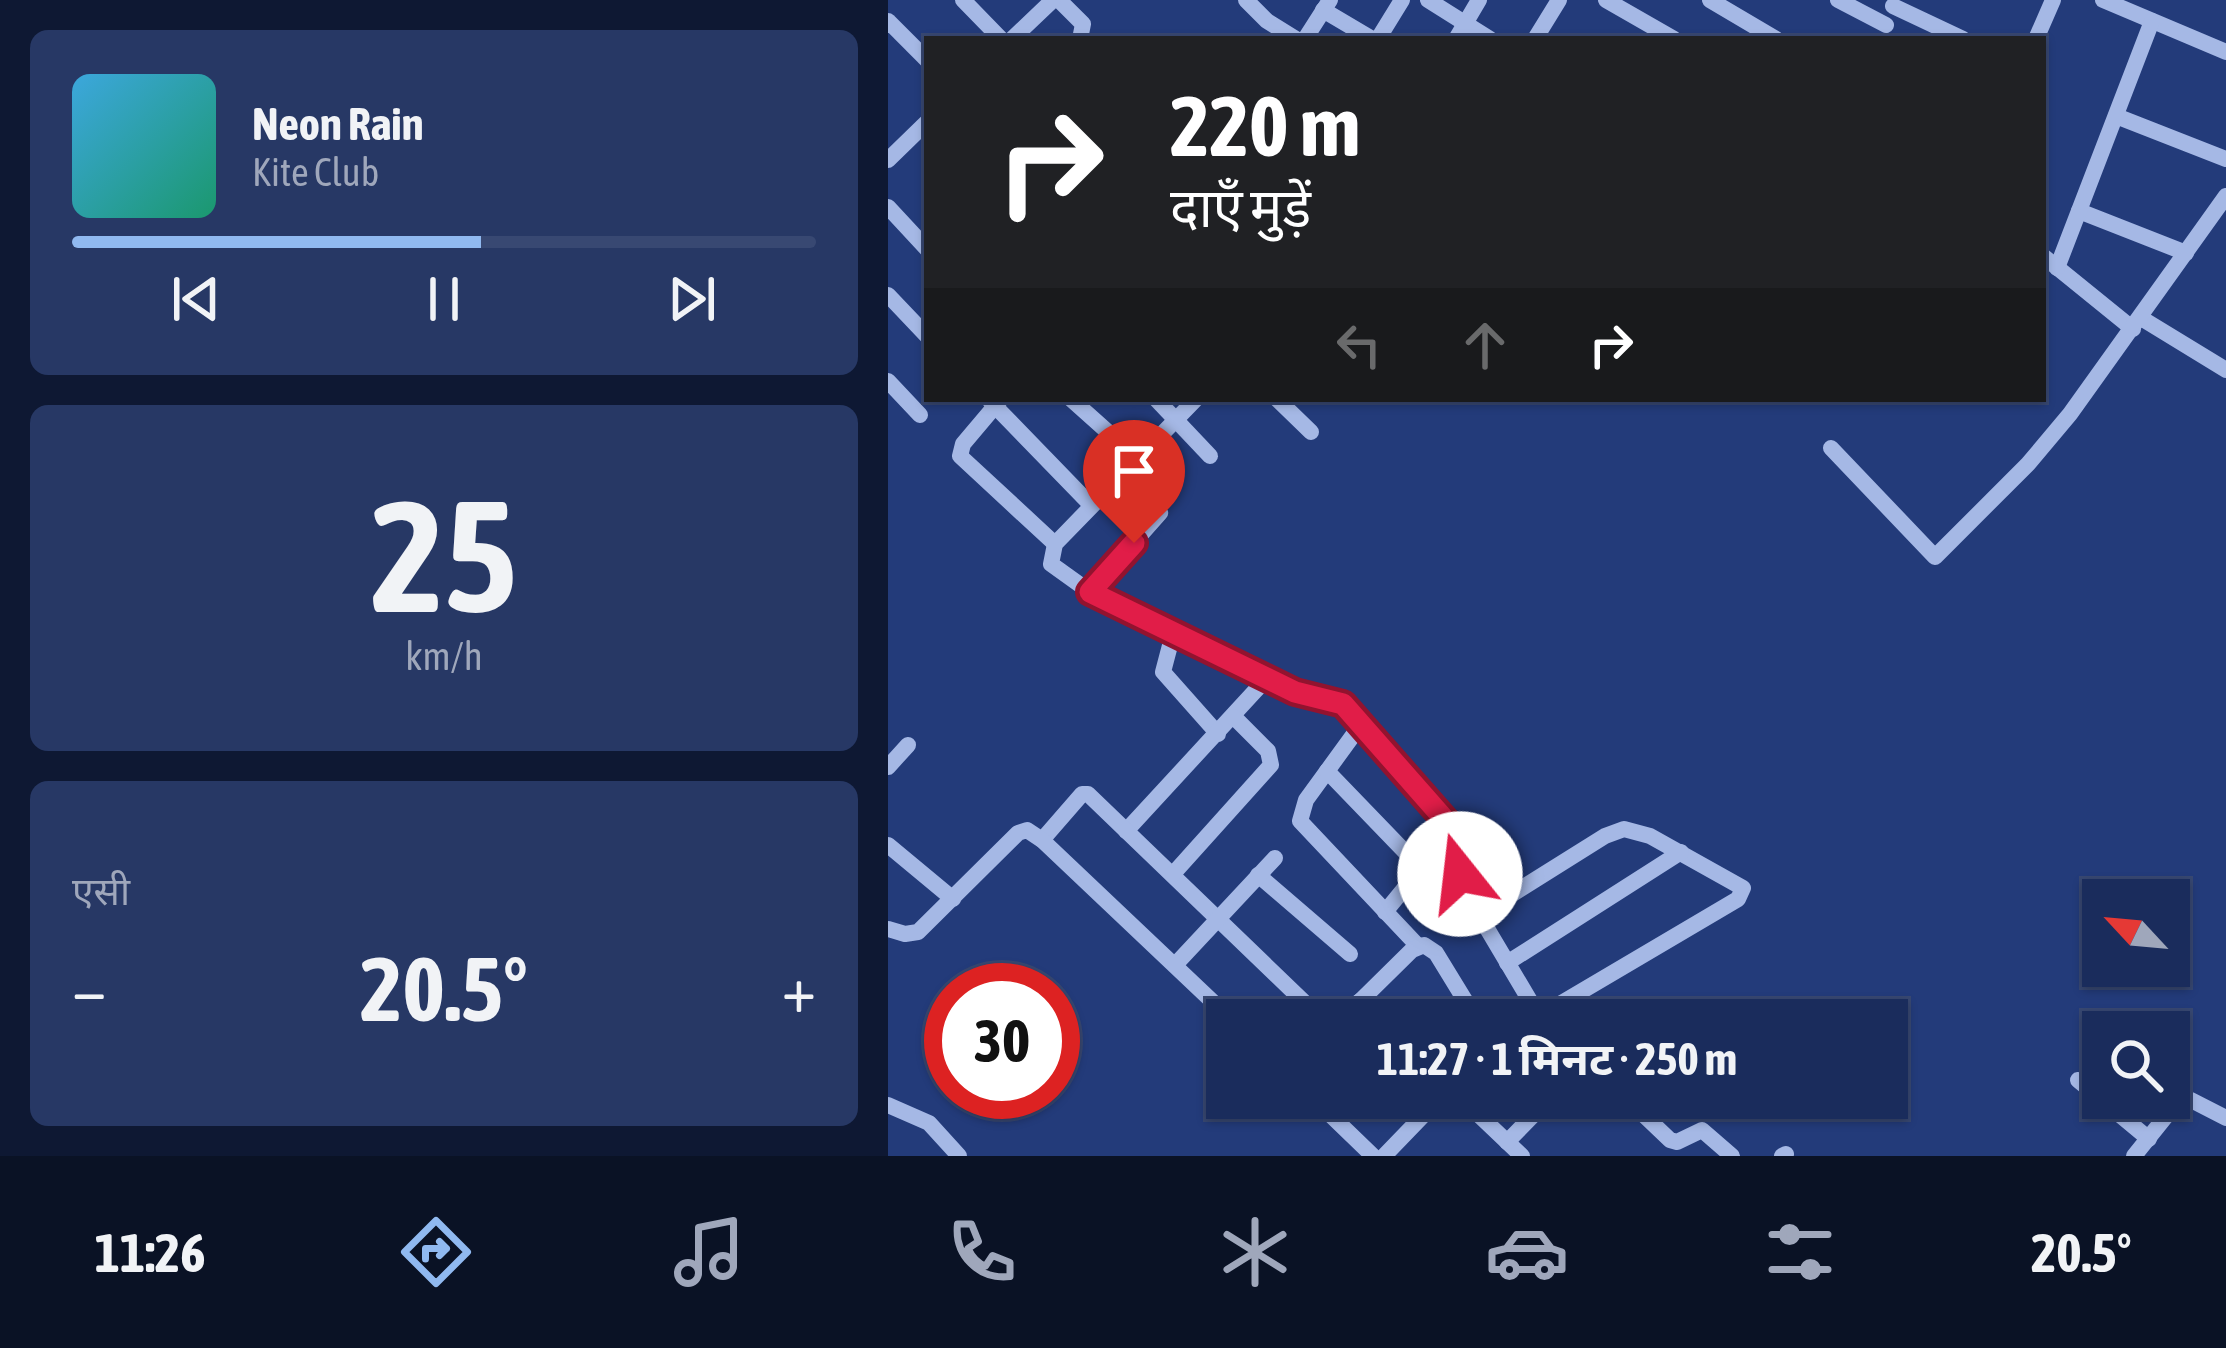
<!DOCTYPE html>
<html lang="hi">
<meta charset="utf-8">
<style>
body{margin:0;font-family:"Asap Condensed","Noto Sans Devanagari",sans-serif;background:#273865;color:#f1f3f6;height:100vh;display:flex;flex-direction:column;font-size:45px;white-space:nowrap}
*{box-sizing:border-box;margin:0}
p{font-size:39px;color:#9fa7bb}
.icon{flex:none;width:66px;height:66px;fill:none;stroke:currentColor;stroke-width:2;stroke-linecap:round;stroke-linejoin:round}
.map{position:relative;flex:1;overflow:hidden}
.drawer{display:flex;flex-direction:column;gap:30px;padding:30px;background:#0e1833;width:888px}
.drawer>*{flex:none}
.banner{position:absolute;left:36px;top:36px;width:1122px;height:366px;border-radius:0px;box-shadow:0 3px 9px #0004,0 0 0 3px #384872;background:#202124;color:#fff;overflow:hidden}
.needle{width:78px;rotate:296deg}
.tools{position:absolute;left:1194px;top:879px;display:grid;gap:24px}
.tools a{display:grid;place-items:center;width:108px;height:108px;border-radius:0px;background:#1a2c5c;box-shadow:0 3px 9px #0004,0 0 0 3px #384872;font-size:60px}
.speed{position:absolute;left:36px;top:963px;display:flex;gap:24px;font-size:60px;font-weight:700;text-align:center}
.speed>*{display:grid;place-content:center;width:156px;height:156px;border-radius:50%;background:#1a2c5c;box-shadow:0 3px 9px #0004,0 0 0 3px #384872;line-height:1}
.speed .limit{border:18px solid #d22;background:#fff;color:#111}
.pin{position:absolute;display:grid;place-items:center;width:102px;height:102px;color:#fff;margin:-123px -51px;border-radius:50% 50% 50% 0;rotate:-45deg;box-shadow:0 0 12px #0007}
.pin .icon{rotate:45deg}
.me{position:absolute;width:132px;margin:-66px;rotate:344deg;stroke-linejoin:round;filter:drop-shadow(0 0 9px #0008)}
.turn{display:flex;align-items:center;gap:42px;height:252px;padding:0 48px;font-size:54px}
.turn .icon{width:156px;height:156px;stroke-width:2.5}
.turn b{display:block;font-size:84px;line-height:102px}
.lanes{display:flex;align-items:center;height:114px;padding:0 48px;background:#0003;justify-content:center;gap:60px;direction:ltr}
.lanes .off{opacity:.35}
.big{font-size:90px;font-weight:700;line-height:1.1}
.drawer .card{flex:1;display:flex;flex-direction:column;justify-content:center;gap:18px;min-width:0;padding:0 42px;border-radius:18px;background:#273865}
.drawer .dial{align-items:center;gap:0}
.dial b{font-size:156px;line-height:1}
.song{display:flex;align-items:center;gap:36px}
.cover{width:144px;height:144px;border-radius:18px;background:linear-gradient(135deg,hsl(200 70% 55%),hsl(160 70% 35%))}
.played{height:12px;border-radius:6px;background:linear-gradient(90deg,#90b9f0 55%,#384872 55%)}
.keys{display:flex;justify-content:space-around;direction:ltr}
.heat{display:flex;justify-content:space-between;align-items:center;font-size:66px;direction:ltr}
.trip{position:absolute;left:318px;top:999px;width:702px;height:120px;border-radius:0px;background:#1a2c5c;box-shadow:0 3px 9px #0004,0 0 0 3px #384872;font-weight:700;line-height:120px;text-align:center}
.tab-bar{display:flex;height:192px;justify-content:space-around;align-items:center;background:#0a1225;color:#9fa7bb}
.tab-bar .icon{width:84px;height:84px}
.tab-bar .on{color:#90b9f0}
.tab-bar b{font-size:54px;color:#f1f3f6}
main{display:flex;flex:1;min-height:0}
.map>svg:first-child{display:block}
</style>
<main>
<section class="drawer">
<div class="card">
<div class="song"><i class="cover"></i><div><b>Neon Rain</b><p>Kite Club</p></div></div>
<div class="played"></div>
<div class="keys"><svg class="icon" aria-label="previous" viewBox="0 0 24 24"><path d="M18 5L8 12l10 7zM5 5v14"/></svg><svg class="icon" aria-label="pause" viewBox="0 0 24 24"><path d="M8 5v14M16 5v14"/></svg><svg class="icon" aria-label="next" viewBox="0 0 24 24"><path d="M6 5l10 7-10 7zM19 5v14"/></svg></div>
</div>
<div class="card dial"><b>25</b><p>km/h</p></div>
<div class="card"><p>एसी</p>
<div class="heat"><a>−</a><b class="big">20.5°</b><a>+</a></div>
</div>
</section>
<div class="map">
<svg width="1338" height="1156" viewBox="0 0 1338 1156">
<rect width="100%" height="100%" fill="#233b7a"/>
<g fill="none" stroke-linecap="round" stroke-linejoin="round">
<g stroke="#a5b8e5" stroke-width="16">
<polyline points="75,0 113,39"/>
<polyline points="171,0 195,24 192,39"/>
<polyline points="358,0 379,21 408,39"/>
<polyline points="540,0 602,39"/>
<polyline points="718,0 786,39"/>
<polyline points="822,0 888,39"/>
<polyline points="950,0 998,25"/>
<polyline points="1215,0 1338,52"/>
<polyline points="1005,6 1075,39"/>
<polyline points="435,10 484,39"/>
<polyline points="0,21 39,60"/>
<polyline points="124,39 165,0"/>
<polyline points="417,39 442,0"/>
<polyline points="490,39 514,0"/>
<polyline points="568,39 591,0"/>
<polyline points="647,39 671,0"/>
<polyline points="1148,39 1165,0"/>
<polyline points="1228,116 1338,159"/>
<polyline points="0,160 39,122"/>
<polyline points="0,207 39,249"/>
<polyline points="1191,211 1298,253"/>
<polyline points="1155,256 1245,329"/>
<polyline points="1169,268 1264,21"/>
<polyline points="0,295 39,336"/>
<polyline points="1253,318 1338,370"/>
<polyline points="0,381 32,415"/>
<polyline points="113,399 75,444 72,456 167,544"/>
<polyline points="183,399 249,458"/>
<polyline points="268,399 322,456"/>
<polyline points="308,399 167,544 163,564 202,592 285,634 407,692 447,700 463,710 571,837 575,843 575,888 651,1016"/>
<polyline points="389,399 423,432"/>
<polyline points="102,401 202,504"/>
<polyline points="943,448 1047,557 1140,464 1182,414 1338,196"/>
<polyline points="202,592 272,513 239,467"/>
<polyline points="285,634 275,672 330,734"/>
<polyline points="474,723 418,800 412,821 530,946"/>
<polyline points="0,767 20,745"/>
<polyline points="439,771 549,885 558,888 573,881"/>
<polyline points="238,831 380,677"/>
<polyline points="154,840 194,794 200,794 416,1002"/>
<polyline points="0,845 65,899"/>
<polyline points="285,874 383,765 380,751 346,717"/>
<polyline points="370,875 462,954"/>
<polyline points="497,912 565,829"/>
<polyline points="591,915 717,836 736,829 762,836 855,888 850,899 645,1020"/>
<polyline points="0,929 17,934 30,932 130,833 139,830 154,840 344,1020"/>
<polyline points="619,963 793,852"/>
<polyline points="287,965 387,858"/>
<polyline points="472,1001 491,1020"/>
<polyline points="453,1020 524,950 536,945 548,953 589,1020"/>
<polyline points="1190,1080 1261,1139"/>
<polyline points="425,1098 485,1156"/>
<polyline points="573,1098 634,1156"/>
<polyline points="738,1098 782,1140 789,1142 814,1130 844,1156"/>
<polyline points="0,1105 41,1123 71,1156"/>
<polyline points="619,1142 662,1098"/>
<polyline points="496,1156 552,1098"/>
<polyline points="894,1156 898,1154"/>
<polyline points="1246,1156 1291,1100 1303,1100 1338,1118"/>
</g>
</g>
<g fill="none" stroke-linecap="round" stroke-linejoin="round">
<defs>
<polyline id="route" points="246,543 202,592 407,692 455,704 572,837 575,851 572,874"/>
</defs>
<use href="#route" stroke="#92132f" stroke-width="30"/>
<use href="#route" stroke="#e11d48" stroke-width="21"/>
</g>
</svg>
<div class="tools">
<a><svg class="needle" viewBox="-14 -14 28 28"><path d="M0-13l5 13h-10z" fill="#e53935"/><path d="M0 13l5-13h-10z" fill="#9fa7bb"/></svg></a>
<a><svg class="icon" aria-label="search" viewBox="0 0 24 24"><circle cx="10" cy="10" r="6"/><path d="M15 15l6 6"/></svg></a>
</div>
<div class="speed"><div class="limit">30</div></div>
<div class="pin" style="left:246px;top:543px;background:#d93025"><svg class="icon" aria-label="arrive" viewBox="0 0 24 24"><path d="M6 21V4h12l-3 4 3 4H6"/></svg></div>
<svg class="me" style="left:572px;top:874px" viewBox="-20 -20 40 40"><circle r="19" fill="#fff"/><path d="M0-13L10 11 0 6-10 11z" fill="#e11d48"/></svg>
<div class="trip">11:27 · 1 मिनट · 250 m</div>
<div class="banner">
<div class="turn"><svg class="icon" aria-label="right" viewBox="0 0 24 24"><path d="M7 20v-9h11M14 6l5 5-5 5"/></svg><div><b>220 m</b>दाएँ मुड़ें</div></div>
<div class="lanes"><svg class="icon off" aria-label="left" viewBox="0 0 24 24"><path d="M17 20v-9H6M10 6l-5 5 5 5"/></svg><svg class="icon off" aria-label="ahead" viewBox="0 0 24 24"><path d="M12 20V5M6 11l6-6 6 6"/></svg><svg class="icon" aria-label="right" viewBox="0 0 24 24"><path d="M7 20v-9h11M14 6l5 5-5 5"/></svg></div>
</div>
</div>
</main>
<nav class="tab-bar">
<b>11:26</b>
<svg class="icon on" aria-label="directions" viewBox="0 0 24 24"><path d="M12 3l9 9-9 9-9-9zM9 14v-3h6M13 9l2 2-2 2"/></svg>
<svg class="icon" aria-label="music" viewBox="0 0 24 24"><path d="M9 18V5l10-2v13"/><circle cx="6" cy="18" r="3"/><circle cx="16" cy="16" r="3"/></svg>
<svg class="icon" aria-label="phone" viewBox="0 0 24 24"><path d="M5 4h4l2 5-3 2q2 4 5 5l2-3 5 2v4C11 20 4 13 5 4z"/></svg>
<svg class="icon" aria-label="climate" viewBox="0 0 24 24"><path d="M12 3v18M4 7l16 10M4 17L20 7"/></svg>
<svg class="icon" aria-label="car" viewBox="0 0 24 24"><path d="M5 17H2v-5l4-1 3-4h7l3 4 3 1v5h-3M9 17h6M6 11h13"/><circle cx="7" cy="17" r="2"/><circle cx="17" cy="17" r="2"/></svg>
<svg class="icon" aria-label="filters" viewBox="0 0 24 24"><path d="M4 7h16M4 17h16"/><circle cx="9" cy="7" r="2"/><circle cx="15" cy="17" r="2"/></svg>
<b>20.5°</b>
</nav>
